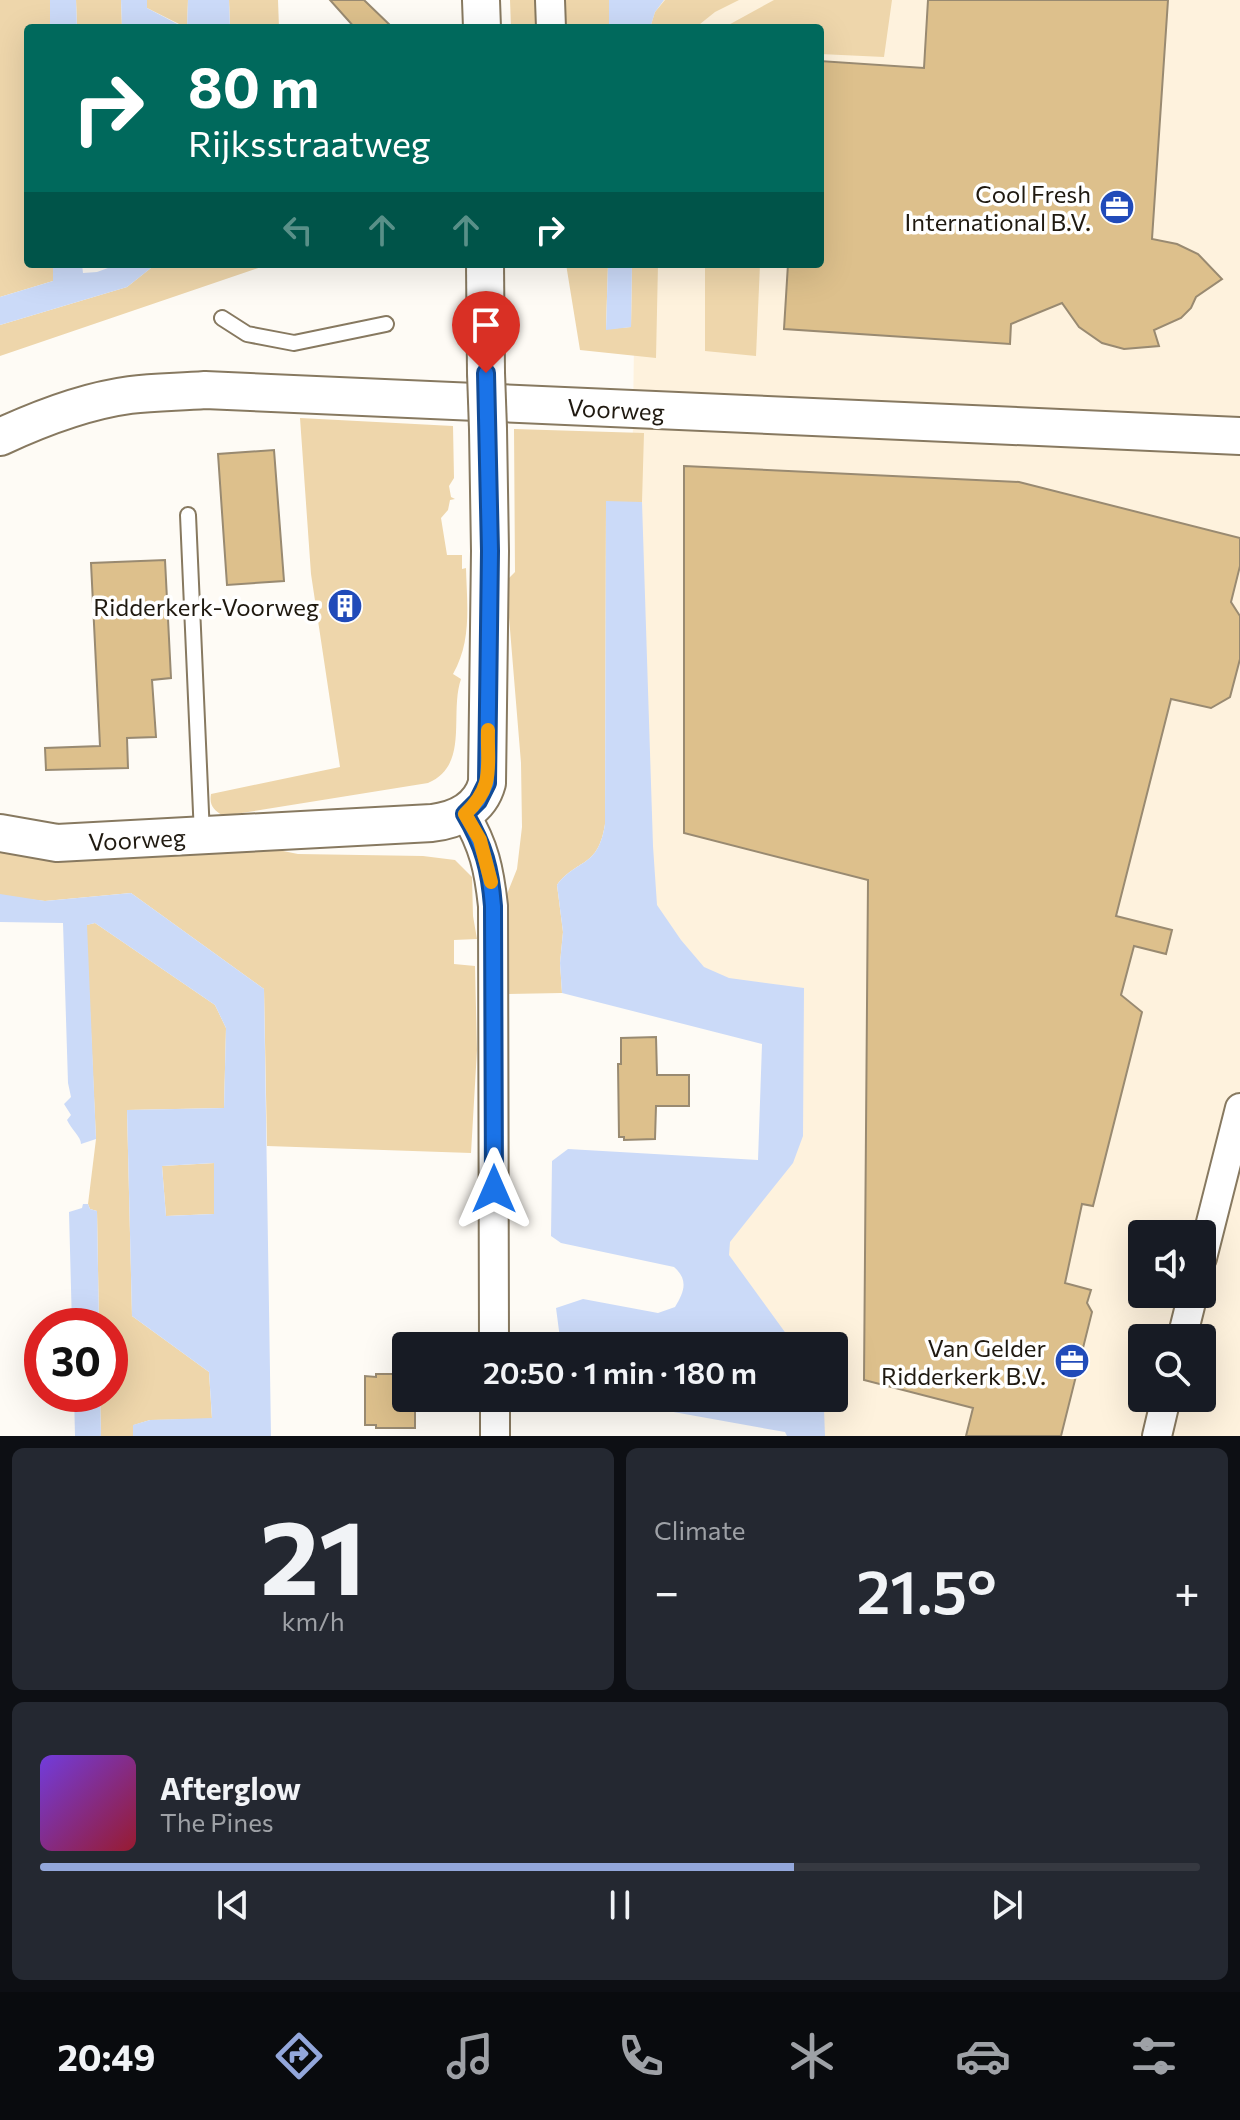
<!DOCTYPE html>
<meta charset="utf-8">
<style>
body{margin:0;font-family:Commissioner,sans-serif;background:#242831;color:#f1f3f6;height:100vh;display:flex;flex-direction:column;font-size:30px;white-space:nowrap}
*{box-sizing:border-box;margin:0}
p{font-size:26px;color:#9ea1a6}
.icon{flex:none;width:44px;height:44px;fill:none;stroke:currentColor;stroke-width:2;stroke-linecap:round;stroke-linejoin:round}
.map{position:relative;height:1436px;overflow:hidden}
.drawer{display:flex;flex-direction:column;gap:12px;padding:12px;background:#0d0f14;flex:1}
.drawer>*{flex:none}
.top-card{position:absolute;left:24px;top:24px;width:800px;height:244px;border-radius:8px;box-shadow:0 8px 32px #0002;background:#00695c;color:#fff;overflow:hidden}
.buttons{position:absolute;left:1128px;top:1220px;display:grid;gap:16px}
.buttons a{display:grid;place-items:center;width:88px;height:88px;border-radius:8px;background:#171b24;box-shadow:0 8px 32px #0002;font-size:40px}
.speed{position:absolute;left:24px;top:1308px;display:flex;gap:16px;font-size:40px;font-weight:700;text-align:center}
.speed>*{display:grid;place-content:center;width:104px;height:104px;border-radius:50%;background:#171b24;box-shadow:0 8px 32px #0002;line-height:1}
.speed .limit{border:12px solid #d22;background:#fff;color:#111}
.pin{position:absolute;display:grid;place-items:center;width:68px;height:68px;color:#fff;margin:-82px -34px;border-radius:50% 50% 50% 0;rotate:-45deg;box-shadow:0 0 8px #0007}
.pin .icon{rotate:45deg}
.me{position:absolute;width:88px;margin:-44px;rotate:0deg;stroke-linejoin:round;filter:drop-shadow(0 0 6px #0008)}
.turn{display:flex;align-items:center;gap:28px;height:168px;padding:0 32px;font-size:36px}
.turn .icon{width:104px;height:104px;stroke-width:2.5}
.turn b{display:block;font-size:56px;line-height:68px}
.lanes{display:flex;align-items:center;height:76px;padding:0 32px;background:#0003;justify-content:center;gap:40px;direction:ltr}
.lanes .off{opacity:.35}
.big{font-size:60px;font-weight:600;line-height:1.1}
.drawer .card{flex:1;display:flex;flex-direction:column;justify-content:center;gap:12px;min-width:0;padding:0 28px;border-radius:12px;background:#242831}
.drawer .dial{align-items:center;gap:0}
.dial b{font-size:104px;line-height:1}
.song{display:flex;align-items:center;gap:24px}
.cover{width:96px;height:96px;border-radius:12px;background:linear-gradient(135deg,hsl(260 70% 55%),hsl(350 70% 35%))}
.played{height:8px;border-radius:4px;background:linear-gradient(90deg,#93a7db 65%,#363941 65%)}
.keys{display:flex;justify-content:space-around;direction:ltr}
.heat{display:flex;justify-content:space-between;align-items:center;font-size:44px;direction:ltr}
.drawer .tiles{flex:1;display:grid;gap:12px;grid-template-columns:1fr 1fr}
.card:last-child{grid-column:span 2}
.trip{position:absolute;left:392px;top:1332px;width:456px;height:80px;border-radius:8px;background:#171b24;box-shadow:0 8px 32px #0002;font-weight:600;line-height:80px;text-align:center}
.tabs{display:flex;height:128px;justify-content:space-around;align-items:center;background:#090b0e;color:#9ea1a6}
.tabs .icon{width:56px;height:56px}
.tabs .on{color:#93a7db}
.tabs b{font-size:36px;color:#f1f3f6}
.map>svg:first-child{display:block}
</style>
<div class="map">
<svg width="1240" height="1436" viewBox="0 0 1240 1436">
<rect width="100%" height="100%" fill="#fefbf5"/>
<path fill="#fef2dd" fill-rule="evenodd" d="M639,0H1240V1436H805L783,1398H834V1346H752L711,1275L782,1131L775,1012L634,959L628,810L635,264H820V28H638ZM1142,1234H1202V1294H1142ZM1142,1338H1202V1398H1142Z"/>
<g fill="#eed6ab">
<polygon points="0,0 50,0 50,28 28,28 28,264 53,264 53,281 0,297"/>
<polygon points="76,0 121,0 122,28 77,28"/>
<polygon points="147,0 188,0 187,28 147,8"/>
<polygon points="229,0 278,0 279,28 230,28"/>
<polygon points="510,0 542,0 542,28 511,28"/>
<rect x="560" y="0" width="49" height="28"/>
<polygon points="665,0 739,0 715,12 695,28 650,28 655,12"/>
<polygon points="774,0 892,0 884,57 820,54 820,28 723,28"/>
<polygon points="156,264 270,264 0,356 0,325 127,287"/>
<polygon points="566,264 608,264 606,329 631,327 632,264 658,264 656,358 580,350"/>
<polygon points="705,264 760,264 756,356 705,351"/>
<path d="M300,418L453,426L454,478L449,486L451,497L455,499L450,500L448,510L441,518L447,555H462V569L466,568C467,605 472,641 453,674L461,679C449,714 470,765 428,783L223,816C214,810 209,806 211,794L340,767L311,574Z"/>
<path d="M514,429L644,433L642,502H606L605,824C598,869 577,858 557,885L563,932L560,963L562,993L505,994L503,904L517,869L522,827L521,763L506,581L515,572Z"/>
<polygon points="0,848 268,848 298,854 423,856 455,860 472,877 473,916 477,939 454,940 454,964 475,966 477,1050 471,1153 267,1146 264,989 131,893 45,901 0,896"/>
<polygon points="95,923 215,1005 226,1028 224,1108 127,1110 132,1316 209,1372 212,1419 150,1420 134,1425 133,1436 101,1436 100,1394 110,1394 110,1326 99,1326 97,1211 90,1209 88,1204 96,1139 86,925"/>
<polygon points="215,1163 214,1214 166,1216 162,1166"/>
</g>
<g fill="#cbdaf8" fill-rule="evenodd">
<polygon points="50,0 76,0 77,28 50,28"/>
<polygon points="121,0 147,0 147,8 185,28 122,28"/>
<polygon points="188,0 229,0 230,28 187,28"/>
<polygon points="609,0 664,0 655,12 650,28 609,28"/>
<polygon points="53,264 82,264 83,273 97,272 119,264 156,264 127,287 0,325 0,297 53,281"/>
<polygon points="608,264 632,264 631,327 606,330"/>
<path d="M606,501L642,502L653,846L657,905L681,940L704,967L729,978L804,988L803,1136L793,1163L730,1242L729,1255L795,1346H561L556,1308L583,1299L658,1313L675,1307C684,1292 689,1280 674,1267L561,1243L551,1236L552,1161L568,1149L758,1160L762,1044L562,993L560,963L563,932L557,885C577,858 598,869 605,824Z"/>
<path d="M131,893L264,989L271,1436H133V1425L150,1420L212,1418L209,1372L132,1316L127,1110L224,1108L226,1028L215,1005L95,923L87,925L96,1139L81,1144C81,1137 71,1129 67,1120L71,1115L64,1104L71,1097L68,1083L63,923L0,922V894L45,901ZM214,1163V1214L166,1216L162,1166Z"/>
<polygon points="83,1204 88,1204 90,1209 97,1211 99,1326 72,1326 69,1212 82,1208"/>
<polygon points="74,1394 100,1394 101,1436 75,1436"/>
<polygon points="567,1398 820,1398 824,1409 825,1436 787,1436 785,1432 640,1406 567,1404"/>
</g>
<g fill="#ddc08c" stroke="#998a71" stroke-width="2">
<polygon points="330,0 364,0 393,28 355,28"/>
<polygon points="928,0 1168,0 1152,239 1177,244 1198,254 1222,279 1196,297 1191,308 1181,318 1154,330 1159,346 1124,349 1102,343 1079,327 1062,303 1011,324 1010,344 784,329 788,264 820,264 820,61 924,68"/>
<polygon points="274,450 284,581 227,585 218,454"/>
<polygon points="684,466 1019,482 1240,538 1240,566 1231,602 1240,616 1240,659 1230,697 1211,708 1171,699 1116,916 1172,930 1166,954 1134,946 1121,995 1142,1012 1093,1206 1082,1204 1065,1283 1091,1290 1087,1303 1092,1312 1061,1436 966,1436 973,1408 864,1380 868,880 684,833"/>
<polygon points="165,560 171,678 152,680 156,737 127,738 128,768 46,770 45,748 100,746 91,563"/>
<polygon points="656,1037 657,1075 689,1075 689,1106 656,1106 655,1139 624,1140 624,1137 619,1137 618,1064 621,1064 621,1038"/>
<polygon points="376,1374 406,1374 406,1398 415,1398 415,1428 376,1428 376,1425 365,1425 365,1376 376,1377"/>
</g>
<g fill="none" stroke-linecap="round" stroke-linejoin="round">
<defs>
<g id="service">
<polyline points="222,318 247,334 294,343 386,324"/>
<polyline points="188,515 202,835"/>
</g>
<g id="minor">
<polyline points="550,0 551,28"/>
<path d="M465,814C484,846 489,869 493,906L494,1346"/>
<polyline points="1202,1258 1240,1108"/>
<polyline points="1182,1338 1193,1294"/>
<polyline points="495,1398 495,1436"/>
<polyline points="1157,1436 1166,1398"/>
</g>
<g id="tertiary">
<polyline points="481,0 482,28"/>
<polyline points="485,264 486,373"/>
<path d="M0,437C41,418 85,401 130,395C155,392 180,392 205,390L1240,436"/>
<path d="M0,833L57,843L432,823C457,820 480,809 487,783L490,551L488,429"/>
</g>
</defs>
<use href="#service" stroke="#877960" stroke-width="18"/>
<use href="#minor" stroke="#877960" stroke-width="32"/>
<use href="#tertiary" stroke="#877960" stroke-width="40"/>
<use href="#service" stroke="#fff" stroke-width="14"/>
<use href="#minor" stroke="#fff" stroke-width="28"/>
<use href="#tertiary" stroke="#fff" stroke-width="36"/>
<defs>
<polyline id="tertiary-bridge" points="486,373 488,429"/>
</defs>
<use href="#tertiary-bridge" stroke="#877960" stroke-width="40" stroke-linecap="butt"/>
<use href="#tertiary-bridge" stroke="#fff" stroke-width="36"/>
</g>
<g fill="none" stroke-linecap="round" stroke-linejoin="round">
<defs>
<path id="route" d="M486,373L490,551L487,783L478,801L465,814C484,846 490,869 493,906L494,1189"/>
</defs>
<use href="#route" stroke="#114b97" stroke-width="20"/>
<use href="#route" stroke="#1a73e8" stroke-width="14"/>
<path stroke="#f59e0b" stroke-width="14" d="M488,730C487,768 495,786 465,814L480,840L491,882"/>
</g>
<defs>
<symbol id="office-disc" viewBox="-11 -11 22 22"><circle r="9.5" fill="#214bb9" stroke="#fff"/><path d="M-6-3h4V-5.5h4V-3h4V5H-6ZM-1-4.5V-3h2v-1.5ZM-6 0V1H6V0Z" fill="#fff"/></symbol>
<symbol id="building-disc" viewBox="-11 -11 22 22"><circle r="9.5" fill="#214bb9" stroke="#fff"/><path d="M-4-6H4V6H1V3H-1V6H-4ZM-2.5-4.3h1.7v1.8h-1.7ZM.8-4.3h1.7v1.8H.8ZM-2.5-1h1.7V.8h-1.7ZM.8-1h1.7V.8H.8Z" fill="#fff"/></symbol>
</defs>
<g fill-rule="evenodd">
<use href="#office-disc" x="1097" y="187" width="40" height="40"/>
<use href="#building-disc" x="325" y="586" width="40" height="40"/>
<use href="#office-disc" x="1052" y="1341" width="40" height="40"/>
</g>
<g text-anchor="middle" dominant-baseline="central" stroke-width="7" stroke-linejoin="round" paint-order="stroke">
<g font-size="24" fill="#1f1910" stroke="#fff" text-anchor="end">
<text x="1091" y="193">Cool Fresh<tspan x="1091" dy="28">International B.V.</tspan></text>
<text x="319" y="606">Ridderkerk-Voorweg</text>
<text x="1046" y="1347">Van Gelder<tspan x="1046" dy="28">Ridderkerk B.V.</tspan></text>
</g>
<g font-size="24" fill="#1f1910" stroke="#fff">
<text transform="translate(616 409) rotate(3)">Voorweg</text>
<text transform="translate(137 839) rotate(-3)">Voorweg</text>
</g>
</g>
</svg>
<div class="buttons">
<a><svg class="icon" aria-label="sound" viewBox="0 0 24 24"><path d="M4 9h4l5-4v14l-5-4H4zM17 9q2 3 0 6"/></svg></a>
<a><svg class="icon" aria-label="search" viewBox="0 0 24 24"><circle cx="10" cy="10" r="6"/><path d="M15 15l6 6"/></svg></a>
</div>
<div class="speed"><div class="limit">30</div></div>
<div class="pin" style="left:486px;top:373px;background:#d93025"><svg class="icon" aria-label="arrive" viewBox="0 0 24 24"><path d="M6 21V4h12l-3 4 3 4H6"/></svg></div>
<svg class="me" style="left:494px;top:1189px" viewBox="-20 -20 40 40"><path d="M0-17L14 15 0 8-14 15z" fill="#1a73e8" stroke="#fff" stroke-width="4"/></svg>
<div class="trip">20:50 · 1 min · 180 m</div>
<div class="top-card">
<div class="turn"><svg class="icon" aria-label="right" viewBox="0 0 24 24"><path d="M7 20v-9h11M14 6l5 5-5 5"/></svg><div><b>80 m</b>Rijksstraatweg</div></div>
<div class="lanes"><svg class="icon off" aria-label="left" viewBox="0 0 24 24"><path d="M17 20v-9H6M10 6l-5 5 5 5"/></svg><svg class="icon off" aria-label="ahead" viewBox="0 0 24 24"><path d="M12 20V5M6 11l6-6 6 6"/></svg><svg class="icon off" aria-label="ahead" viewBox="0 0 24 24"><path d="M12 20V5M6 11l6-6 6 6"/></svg><svg class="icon" aria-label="right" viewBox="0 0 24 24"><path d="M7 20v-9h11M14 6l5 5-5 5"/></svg></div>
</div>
</div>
<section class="drawer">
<div class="tiles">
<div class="card dial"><b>21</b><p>km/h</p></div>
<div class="card"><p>Climate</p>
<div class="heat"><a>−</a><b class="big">21.5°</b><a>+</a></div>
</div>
<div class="card">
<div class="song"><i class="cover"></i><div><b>Afterglow</b><p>The Pines</p></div></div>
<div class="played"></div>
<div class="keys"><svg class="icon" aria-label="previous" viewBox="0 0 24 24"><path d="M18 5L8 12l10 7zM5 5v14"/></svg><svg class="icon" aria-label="pause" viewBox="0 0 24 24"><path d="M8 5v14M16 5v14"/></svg><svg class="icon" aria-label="next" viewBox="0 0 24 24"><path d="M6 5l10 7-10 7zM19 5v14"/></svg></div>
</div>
</div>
</section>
<nav class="tabs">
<b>20:49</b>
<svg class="icon on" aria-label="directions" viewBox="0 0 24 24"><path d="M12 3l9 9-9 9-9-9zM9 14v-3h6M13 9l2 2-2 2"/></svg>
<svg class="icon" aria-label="music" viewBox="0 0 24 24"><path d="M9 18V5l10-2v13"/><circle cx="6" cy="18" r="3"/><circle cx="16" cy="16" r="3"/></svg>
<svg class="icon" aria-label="phone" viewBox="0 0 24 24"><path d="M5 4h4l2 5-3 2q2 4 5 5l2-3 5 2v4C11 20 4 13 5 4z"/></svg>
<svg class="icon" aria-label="climate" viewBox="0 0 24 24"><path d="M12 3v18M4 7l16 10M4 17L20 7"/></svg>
<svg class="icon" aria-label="car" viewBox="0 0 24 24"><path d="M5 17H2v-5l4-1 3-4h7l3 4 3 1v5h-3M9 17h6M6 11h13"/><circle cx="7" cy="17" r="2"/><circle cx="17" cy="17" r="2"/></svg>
<svg class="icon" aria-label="filters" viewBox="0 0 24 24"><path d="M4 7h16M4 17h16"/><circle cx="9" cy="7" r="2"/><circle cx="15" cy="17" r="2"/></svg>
</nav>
